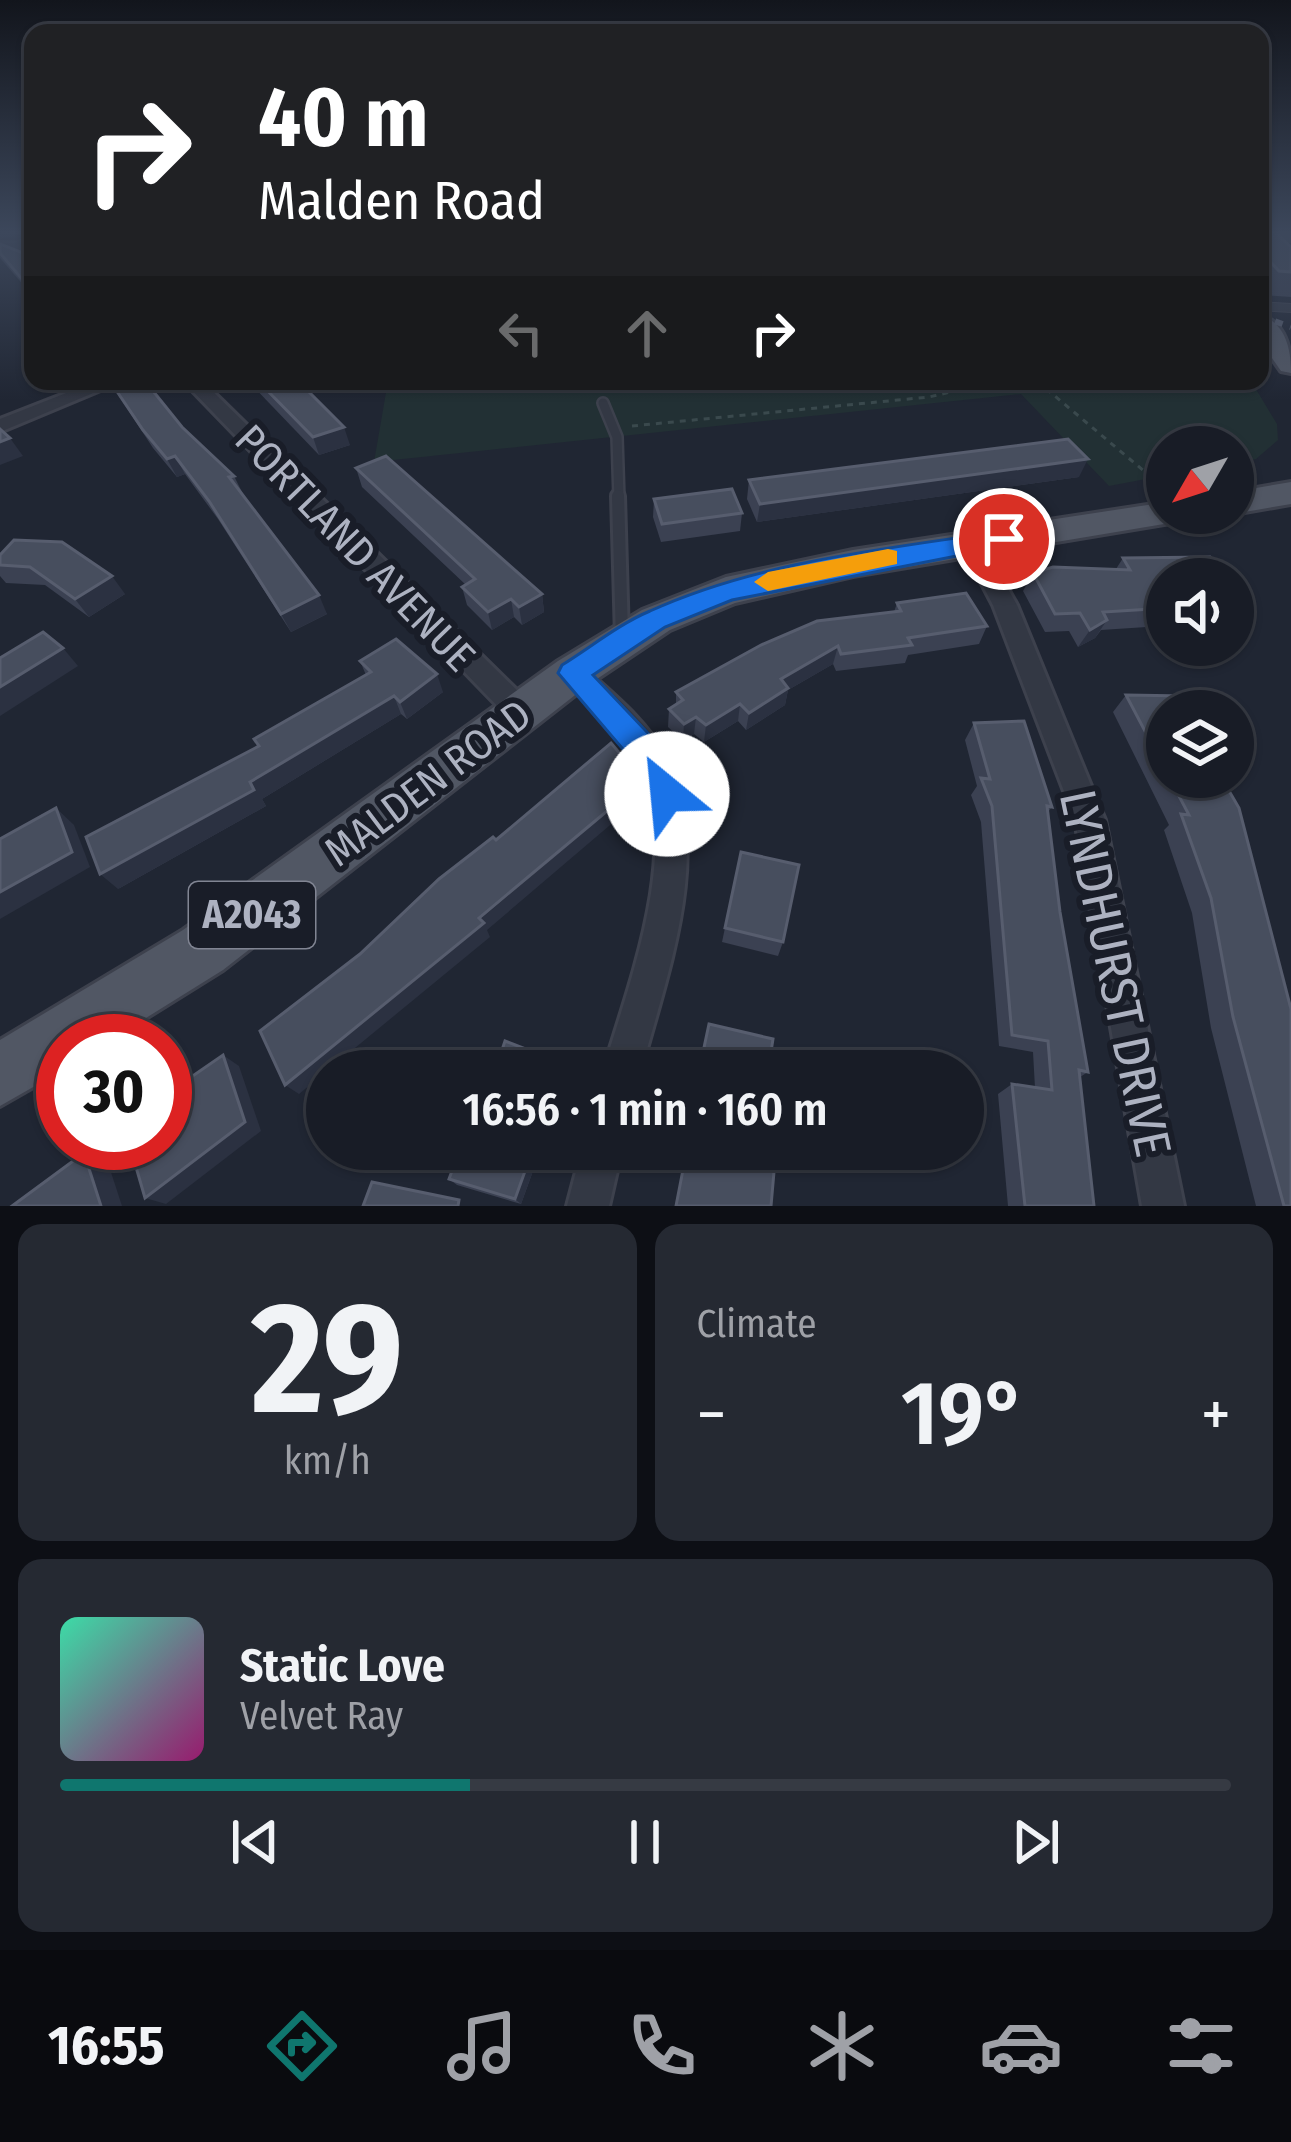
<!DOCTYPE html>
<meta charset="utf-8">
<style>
body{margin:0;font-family:"Fira Sans Condensed",sans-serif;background:#252932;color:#f1f3f6;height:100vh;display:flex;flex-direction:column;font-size:45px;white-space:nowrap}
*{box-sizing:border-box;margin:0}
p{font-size:39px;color:#9fa1a7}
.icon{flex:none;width:66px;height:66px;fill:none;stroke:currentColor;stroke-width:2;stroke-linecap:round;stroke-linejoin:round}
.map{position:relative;height:1206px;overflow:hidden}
.drawer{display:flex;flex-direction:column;gap:18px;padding:18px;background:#0d0f15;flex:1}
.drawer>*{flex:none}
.banner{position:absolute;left:24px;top:24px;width:1245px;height:366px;border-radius:24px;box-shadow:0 3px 9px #0004,0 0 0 3px #363a43;background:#202124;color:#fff;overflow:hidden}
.needle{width:78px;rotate:231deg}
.controls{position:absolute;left:1146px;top:426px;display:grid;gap:24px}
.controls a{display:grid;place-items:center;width:108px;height:108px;border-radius:50%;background:#181c26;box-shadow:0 3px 9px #0004,0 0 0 3px #363a43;font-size:60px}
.speed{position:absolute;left:36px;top:1014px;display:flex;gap:24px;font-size:60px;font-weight:700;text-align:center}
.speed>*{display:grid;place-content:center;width:156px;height:156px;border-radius:50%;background:#181c26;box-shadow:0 3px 9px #0004,0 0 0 3px #363a43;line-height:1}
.speed .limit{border:18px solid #d22;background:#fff;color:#111}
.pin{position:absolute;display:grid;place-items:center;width:102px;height:102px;color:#fff;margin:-51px;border:6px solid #fff;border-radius:50%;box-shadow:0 3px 12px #0007}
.me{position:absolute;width:132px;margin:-66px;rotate:332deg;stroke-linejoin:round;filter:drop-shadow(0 0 9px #0008)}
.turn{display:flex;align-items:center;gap:42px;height:252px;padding:0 36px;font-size:54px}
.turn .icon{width:156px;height:156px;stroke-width:2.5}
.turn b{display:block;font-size:84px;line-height:102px}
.lanes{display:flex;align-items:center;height:114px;padding:0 36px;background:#0003;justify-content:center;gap:60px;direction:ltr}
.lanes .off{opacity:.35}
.big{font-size:90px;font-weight:600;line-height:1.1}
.drawer .tile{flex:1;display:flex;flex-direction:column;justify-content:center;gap:18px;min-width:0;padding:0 42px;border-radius:24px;background:#252932}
.drawer .dial{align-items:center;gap:0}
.dial b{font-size:156px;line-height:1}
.song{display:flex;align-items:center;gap:36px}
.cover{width:144px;height:144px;border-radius:18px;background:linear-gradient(135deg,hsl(160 70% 55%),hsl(320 70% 35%))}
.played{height:12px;border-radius:6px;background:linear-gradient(90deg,#0f766e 35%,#363a43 35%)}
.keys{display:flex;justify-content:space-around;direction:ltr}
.heat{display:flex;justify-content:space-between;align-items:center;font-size:66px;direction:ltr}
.drawer .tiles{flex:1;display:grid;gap:18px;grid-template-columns:1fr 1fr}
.tile:last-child{grid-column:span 2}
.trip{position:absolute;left:306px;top:1050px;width:678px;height:120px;border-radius:60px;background:#181c26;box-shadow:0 3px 9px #0004,0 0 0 3px #363a43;font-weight:600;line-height:120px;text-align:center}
.menu{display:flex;height:192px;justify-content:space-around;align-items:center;background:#0a0b0f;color:#9fa1a7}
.menu .icon{width:84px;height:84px}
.menu .on{color:#0f766e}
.menu b{font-size:54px;color:#f1f3f6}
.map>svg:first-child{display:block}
</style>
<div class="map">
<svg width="1291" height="1206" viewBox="0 0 1291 1206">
<rect width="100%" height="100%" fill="#202633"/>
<polygon fill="#223034" points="388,381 1251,381 1277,424 1278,440 1256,459 1233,464 1233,447 1167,447 1167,475 1109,486 1021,394 374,462"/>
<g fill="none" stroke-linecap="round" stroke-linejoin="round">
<defs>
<g id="lane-far2">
<polyline points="15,247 33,239"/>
<polyline points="1260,306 1291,308"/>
</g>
<polyline id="lane-far1" points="603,403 617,437 619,499"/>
<polyline id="lane" points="618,496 622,637"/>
<g id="street">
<polygon points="0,243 33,244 33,252 0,251"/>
<polygon points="97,381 122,381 0,432 0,419"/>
<polygon points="183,381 202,381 531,704 535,712 531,720 521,723 511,720"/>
<polygon points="972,536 980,539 1017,605 1105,820 1184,1206 1142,1206 1075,820 993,605 961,544"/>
<path d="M573,663L582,666C611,693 645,719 664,754C716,849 666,975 641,1071H603C628,987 683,846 639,763C622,730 589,706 564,680L560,673L564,666Z"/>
<polygon points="582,1149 622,1149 609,1206 567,1206"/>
</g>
<polygon id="secondary" points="1260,232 1291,232 1291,240 1260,239"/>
<g id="primary">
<path d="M1260,315C1286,323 1291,350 1291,373L1281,371L1260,341Z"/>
<polygon points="1291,482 1291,504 1233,514 1229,513 1233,492"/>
<polygon points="1167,502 1167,513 1187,513 1182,521 853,576 735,603 670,630 588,685 223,970 109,1041 63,1041 63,1070 0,1106 0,1040 183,930 558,661 642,610 726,577 853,550"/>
</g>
</defs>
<use href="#lane-far2" stroke="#3d414d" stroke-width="10"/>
<use href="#lane-far1" stroke="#3d414d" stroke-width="14"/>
<use href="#lane" stroke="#3d414d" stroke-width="18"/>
<use href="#street" stroke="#3d414d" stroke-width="6"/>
<use href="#secondary" stroke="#3d414d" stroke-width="6"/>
<use href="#primary" stroke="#3d414d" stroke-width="6"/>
<g stroke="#3a494d" stroke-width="3" stroke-dasharray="6 6" stroke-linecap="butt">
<polyline points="1037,381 1163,487"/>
<polyline points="632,426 929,397 998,381"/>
</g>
<use href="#lane-far2" stroke="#333844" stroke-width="8"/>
<use href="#lane-far1" stroke="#333844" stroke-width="9"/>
<use href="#lane" stroke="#333844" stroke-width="12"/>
<use href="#street" fill="#333844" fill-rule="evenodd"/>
<use href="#secondary" fill="#414757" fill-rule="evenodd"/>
<use href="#primary" fill="#515764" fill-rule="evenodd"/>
<polyline stroke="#555b6b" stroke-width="6" stroke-dasharray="8 8" stroke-linecap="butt" points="1260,316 1291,327"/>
</g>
<g fill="#3b4152">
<polygon points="1260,236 1291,247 1291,297 1265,295 1260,289"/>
<polygon points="0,244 33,257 33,296 0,258"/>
<polygon points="109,381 182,427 234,476 243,494 327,614 291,632 218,519 185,474 177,477 153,448"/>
<polygon points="248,381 298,381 350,445 319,455"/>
<polygon points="356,468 542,594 544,612 522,625 514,617 492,630 467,605 462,587 466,585 362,487"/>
<polygon points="1079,477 757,522 747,499 749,480"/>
<polygon points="654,499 742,513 740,531 661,542 653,517"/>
<polygon points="0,555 125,594 89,617 45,585 6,583 0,576"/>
<polygon points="1123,558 1167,579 1167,619 1162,626 1101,630 1095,638 1078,647 1069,631 1045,632 1023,591 1033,573 1116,569"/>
<polygon points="897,603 987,626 979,644 908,655 905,663 836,671 833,664 788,690 785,705 746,730 738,721 704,742 694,734 683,741 668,727 669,709 676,705 676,692 894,612"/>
<polygon points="360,661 443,692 407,719 401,714 262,799 266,806 118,889 259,746 366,675"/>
<polygon points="1126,695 1167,711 1167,777 1221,777 1291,1206 1256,1206 1211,1028 1192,913 1164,830 1169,825 1113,712"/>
<polygon points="974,723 1052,807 1048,812 1060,912 1088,1072 1080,1077 1094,1206 1008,1206 998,1094 1012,1084 1035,1088 1033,1052 999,1046 981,822 971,795 977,786 965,740"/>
<polygon points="741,852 783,942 778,956 722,942"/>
<polygon points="460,1149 541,1149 521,1204 457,1185 449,1179"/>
</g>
<g fill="#2b3141">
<polygon points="0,232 30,232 0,239"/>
<polygon points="344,427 350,445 319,455 313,437"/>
<polygon points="10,438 23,456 0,465 0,442"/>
<polygon points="175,456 185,474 177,477 167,459"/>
<polygon points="1088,459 1079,477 757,522 760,504"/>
<polygon points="112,576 125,594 89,617 75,599"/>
<polygon points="542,594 544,612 522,625 519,607"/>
<polygon points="319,595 327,614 291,632 281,614"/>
<polygon points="511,599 514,617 492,630 488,612"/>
<polygon points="1107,620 1095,638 1078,647 1090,630"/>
<polygon points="838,646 833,664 788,690 785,705 746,730 749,713 781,679"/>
<polygon points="63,648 78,666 0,716 0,687"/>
<polygon points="437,674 443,692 407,719 400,702"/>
<polygon points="394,696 401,714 262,799 266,806 118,889 100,874"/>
<polygon points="740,704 738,721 704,742 706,725"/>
<polygon points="696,717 694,734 683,741 684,724"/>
<polygon points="643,781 643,797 487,930 490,937 299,1094 285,1085"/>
<polygon points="56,808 74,825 90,867 0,919 0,892"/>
<polygon points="536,1053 541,1063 539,1071 533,1068"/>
<polygon points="223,1055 239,1066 261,1131 166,1204 145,1198"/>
<polygon points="533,1149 541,1149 521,1204 515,1199"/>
<polygon points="84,1153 107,1160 122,1206 101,1206"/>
</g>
<g fill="#474e5e" stroke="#575d6e" stroke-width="3">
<polygon points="1267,232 1275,232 1291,247 1291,272 1279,271 1260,251 1260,236"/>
<polygon points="0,244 33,257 33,292 0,253"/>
<polygon points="110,381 145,381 182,427 234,476 229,477 319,595 281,614 209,501 175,456 167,459 143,430"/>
<polygon points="258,381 298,381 344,427 313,437"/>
<polygon points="0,429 10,438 0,442"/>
<polygon points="1068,439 1088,459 760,504 749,480"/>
<polygon points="386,456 542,594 519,607 511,599 488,612 462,587 475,579 356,468"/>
<polygon points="732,489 742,513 662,524 654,499"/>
<polygon points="14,540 62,542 112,576 75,599 30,567 0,565 0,555"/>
<polygon points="1210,557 1226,579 1167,579 1167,591 1165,591 1167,595 1167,608 1103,612 1107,620 1090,630 1080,613 1055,614 1033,573 1053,567 1130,570 1123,558"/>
<polygon points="966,593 987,626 908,638 912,645 841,654 838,646 781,679 788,688 749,713 740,704 706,725 696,717 684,724 669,709 683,700 676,692 761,645 817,621 901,611 897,603"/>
<polygon points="43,632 63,648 0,687 0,658"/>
<polygon points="396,639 437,674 400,702 394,696 250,782 254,790 100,874 86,837 259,746 254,739 371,672 360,661"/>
<polygon points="1126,695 1185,696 1195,711 1167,711 1167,773"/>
<polygon points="1024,721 1052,807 1047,806 1060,912 1088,1072 1079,1070 1094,1206 1025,1206 1012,1084 1052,1090 1048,1041 1012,1035 992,806 981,778 990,779 974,723"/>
<polygon points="611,743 643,781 479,918 484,923 285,1085 260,1031 360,954 439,879 493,837 496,840"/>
<polygon points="1169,777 1221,777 1239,808 1291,1009 1291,1206 1284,1206 1233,1017 1211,898 1181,814 1189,815"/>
<polygon points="56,808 72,852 0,892 0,839"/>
<polygon points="741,852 799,865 783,942 725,928"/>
<polygon points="709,1024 773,1039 768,1071 699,1071"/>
<polygon points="505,1041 536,1053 533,1068 543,1071 495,1071"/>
<polygon points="223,1055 245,1122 145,1198 129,1143 165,1143 165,1095"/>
<polygon points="460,1149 533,1149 515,1199 449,1179"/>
<polygon points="687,1149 776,1149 771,1206 676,1206"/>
<polygon points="84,1153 101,1206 12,1206"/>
<polygon points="372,1182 459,1200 458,1206 363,1206"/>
</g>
<linearGradient id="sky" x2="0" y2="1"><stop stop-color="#12151c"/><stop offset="0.58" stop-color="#3c475b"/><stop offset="1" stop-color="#3c475b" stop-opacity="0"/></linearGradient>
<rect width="1291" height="400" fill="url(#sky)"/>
<path fill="#1a73e8" stroke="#114b97" stroke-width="3" d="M1004,531L1017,539L1013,545L732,600L665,627L593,675L664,750L683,794L678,805L667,809L655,805L639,768L558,673L562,665C591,647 619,624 650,611C760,561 886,549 1004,531Z"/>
<polygon fill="#f59e0b" points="888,549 897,551 897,564 768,591 754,582 768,572"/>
<g text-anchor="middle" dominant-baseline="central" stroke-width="12" stroke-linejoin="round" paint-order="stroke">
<rect fill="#191d28" stroke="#818593" stroke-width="3" x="189" y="882" width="126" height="66" rx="9"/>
<g font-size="39" font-weight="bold" fill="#adb2c1">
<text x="252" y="915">A2043</text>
</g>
<g font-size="42" fill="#adb2c1" stroke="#191d28">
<text transform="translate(355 548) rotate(46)">PORTLAND AVENUE</text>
<text transform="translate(428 783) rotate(-37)">MALDEN ROAD</text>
</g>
<g font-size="51" fill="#adb2c1" stroke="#191d28">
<text transform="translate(1115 973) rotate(78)">LYNDHURST DRIVE</text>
</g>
</g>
</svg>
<div class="controls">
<a><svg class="needle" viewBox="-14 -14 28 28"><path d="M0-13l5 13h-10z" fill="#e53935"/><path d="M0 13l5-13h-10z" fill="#9fa1a7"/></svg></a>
<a><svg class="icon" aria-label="sound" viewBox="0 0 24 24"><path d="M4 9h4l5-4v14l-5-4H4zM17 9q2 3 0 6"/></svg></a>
<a><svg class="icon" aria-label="layers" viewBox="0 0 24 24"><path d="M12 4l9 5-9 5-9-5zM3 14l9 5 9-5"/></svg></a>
</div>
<div class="speed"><div class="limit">30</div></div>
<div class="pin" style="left:1004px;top:539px;background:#d93025"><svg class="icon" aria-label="arrive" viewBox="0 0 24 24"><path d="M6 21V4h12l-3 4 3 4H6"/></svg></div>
<svg class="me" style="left:667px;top:794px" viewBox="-20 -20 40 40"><circle r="19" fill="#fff"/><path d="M0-13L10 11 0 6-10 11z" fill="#1a73e8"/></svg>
<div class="trip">16:56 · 1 min · 160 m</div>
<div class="banner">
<div class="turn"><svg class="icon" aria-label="right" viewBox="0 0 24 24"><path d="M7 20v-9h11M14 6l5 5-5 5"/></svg><div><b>40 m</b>Malden Road</div></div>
<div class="lanes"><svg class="icon off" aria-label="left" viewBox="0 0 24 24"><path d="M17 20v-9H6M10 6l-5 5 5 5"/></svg><svg class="icon off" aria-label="ahead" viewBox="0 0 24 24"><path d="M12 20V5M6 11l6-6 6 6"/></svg><svg class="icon" aria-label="right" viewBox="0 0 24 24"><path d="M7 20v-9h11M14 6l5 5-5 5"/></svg></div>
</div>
</div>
<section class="drawer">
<div class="tiles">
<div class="tile dial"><b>29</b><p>km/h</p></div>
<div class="tile"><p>Climate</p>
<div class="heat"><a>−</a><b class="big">19°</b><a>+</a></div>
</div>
<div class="tile">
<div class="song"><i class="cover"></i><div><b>Static Love</b><p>Velvet Ray</p></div></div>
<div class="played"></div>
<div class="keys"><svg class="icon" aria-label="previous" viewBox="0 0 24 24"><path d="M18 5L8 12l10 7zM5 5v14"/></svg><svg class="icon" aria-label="pause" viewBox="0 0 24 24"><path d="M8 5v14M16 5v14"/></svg><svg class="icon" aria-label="next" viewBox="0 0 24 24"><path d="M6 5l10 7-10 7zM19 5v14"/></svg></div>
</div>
</div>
</section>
<nav class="menu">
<b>16:55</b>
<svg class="icon on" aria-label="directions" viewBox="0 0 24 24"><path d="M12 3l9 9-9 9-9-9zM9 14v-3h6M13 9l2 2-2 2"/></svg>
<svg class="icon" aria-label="music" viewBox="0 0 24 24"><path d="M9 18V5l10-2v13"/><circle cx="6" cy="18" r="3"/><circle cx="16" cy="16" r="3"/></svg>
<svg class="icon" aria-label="phone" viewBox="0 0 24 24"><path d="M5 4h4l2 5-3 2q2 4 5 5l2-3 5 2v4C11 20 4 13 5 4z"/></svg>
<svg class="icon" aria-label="climate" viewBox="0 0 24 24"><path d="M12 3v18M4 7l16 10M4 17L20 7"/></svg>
<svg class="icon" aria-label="car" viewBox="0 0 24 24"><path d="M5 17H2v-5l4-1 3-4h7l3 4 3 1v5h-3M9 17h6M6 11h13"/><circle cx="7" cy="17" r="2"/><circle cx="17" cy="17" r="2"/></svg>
<svg class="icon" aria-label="filters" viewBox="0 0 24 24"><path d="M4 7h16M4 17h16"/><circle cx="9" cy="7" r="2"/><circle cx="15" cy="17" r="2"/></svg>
</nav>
